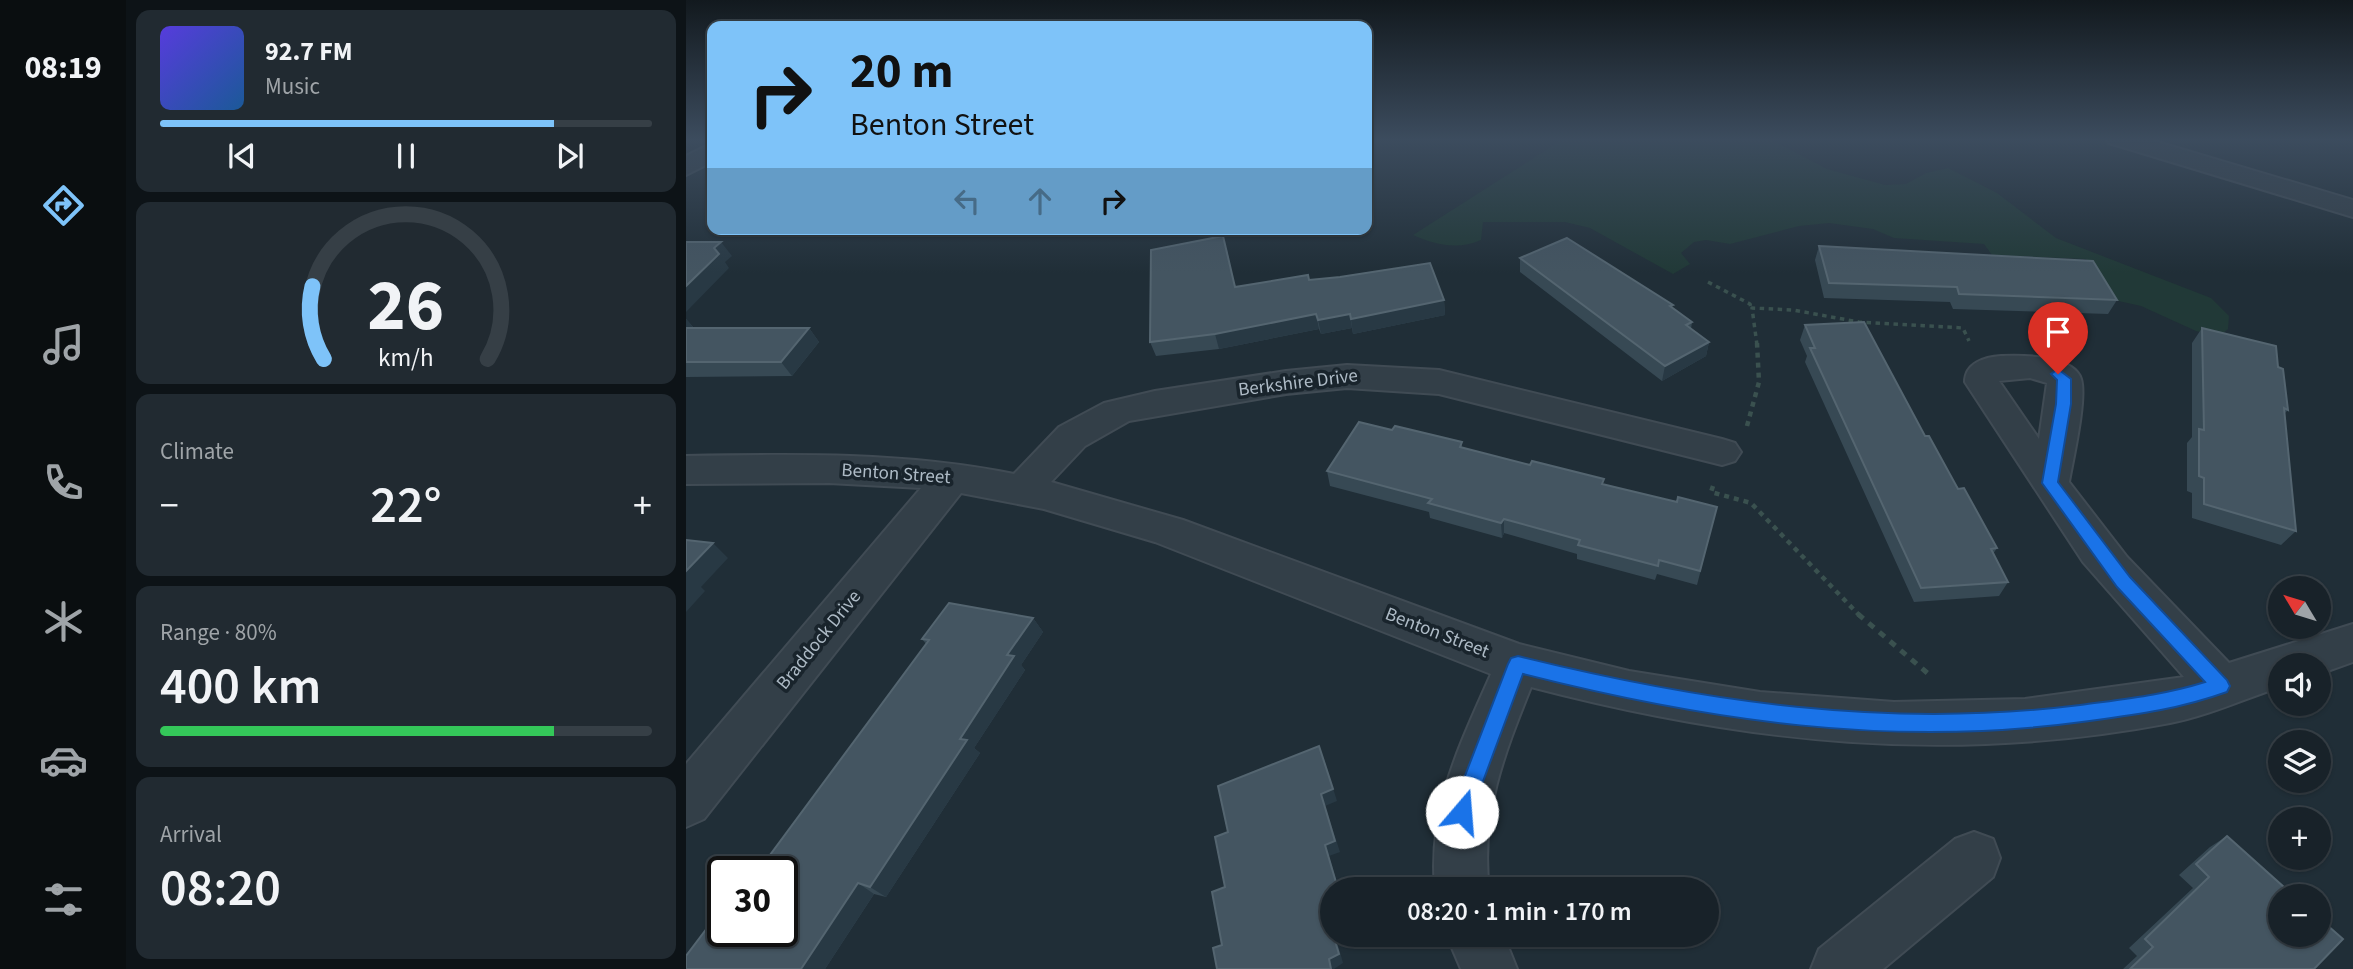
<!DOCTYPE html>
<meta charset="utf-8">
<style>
body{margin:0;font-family:"Source Sans 3",sans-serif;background:#212a31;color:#f1f3f6;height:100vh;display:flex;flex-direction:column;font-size:26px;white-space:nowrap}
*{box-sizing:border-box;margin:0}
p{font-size:23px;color:#9fa4a8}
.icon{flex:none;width:38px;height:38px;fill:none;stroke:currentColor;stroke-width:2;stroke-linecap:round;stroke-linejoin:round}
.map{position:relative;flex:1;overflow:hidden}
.drawer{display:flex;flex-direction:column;gap:10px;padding:10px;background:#0d1317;width:560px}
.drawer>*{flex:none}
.guide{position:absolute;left:21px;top:21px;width:665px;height:214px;border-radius:14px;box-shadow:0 2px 5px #0004,0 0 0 2px #363f46;background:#7ec3f9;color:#111;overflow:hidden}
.needle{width:46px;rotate:308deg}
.fabs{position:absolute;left:1582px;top:576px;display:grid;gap:14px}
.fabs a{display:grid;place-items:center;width:63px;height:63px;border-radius:50%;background:#182229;box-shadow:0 2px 5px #0004,0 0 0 2px #363f46;font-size:35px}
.speed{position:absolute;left:21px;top:856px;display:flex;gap:14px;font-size:35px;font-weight:700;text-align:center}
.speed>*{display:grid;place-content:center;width:91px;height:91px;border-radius:50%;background:#182229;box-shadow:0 2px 5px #0004,0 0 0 2px #363f46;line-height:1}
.speed .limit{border:4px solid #111;border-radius:10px;background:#fff;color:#111}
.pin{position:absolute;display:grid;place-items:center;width:60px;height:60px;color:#fff;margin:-72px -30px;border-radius:50% 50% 50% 0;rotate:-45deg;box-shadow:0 0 7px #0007}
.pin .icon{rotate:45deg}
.me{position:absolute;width:77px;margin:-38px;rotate:18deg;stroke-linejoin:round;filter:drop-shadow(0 0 5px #0008)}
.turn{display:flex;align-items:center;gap:24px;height:147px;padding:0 28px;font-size:32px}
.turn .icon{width:91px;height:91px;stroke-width:2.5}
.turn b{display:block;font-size:49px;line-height:60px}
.lanes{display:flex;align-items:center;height:66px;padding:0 28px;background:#0003;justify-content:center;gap:35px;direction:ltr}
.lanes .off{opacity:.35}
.big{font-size:52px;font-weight:600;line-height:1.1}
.drawer .tile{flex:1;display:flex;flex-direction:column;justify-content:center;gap:10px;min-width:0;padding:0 24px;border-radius:14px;background:#212a31}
.drawer .dial{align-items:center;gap:0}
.dial svg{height:182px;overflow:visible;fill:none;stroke:#363f46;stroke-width:7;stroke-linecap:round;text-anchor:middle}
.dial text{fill:#f1f3f6;stroke:none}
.song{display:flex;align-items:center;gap:21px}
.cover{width:84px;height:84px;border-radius:10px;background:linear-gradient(135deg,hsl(250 70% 55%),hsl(210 70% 35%))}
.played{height:7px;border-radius:4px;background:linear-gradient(90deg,#7ec3f9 80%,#363f46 80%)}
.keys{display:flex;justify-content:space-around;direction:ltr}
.heat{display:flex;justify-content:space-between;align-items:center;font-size:38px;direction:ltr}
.charge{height:10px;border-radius:5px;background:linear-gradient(90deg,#34c759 80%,#363f46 0)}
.trip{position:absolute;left:634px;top:877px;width:399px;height:70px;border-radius:35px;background:#182229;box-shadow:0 2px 5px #0004,0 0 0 2px #363f46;font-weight:600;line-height:70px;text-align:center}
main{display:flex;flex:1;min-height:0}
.tab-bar{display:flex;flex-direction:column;width:126px;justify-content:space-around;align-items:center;background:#0a0e10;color:#9fa4a8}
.tab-bar .icon{width:49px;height:49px}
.tab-bar .on{color:#7ec3f9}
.tab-bar b{font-size:32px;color:#f1f3f6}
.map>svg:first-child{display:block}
</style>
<main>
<nav class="tab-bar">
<b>08:19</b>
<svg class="icon on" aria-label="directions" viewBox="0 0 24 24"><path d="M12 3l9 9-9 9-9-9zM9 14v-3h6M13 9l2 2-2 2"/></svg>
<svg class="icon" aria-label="music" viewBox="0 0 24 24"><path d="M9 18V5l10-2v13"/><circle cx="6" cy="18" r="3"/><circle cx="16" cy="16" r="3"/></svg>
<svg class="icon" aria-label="phone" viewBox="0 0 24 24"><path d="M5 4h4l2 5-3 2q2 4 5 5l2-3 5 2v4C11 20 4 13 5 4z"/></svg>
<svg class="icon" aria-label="climate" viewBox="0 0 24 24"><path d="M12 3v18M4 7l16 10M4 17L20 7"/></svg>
<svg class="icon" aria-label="car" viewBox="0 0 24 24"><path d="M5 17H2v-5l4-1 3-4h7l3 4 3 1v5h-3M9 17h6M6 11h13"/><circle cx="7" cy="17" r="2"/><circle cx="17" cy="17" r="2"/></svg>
<svg class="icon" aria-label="filters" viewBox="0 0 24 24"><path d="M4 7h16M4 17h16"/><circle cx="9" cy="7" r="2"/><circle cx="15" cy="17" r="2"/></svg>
</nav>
<section class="drawer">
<div class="tile">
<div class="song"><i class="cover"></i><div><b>92.7 FM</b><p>Music</p></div></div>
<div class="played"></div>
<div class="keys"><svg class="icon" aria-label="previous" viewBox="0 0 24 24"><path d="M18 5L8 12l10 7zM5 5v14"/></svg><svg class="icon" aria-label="pause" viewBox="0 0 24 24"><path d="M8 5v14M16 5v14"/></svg><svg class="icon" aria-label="next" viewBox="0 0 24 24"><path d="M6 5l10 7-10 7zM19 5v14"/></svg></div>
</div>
<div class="tile dial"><svg viewBox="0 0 100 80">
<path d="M14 69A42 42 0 1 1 86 69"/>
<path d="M14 69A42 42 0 0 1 9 37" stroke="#7ec3f9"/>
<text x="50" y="56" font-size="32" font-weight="700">26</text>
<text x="50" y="72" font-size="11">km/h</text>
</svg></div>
<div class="tile"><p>Climate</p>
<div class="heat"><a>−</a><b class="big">22°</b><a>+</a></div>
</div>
<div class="tile"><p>Range · 80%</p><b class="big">400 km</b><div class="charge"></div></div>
<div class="tile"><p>Arrival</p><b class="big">08:20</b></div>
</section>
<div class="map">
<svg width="1667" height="969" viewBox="0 0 1667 969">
<rect width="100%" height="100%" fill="#202e37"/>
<path fill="#213937" d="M879,138H1082L1141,169L1199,185L1220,184L1240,173L1262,168L1311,193L1370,238L1525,298L1543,316L1542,329L1534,336L1510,331L1455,306L1428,300L1400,259L1306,255L1298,244L1208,238L1187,229L1143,223L1113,226L1044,244L1020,240L1008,242L995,253L1004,264L987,274L904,228L879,222H797L795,240C772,250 749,245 727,235Z"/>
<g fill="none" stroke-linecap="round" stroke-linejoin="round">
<defs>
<g id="minor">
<polygon points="1419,138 1458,138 1667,200 1667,217 1423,143"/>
<polygon points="26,143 26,162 0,175 0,156"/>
<path d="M1315,356C1334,355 1388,355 1395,379C1401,399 1387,459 1383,482L1441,557L1543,663L1667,624V662L1633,674V665H1594V687C1558,699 1521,716 1484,723C1264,765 1059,743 845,687C818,754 794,815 803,889H749C742,807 773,747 805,674L469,542L358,509L275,493L18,819L0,827V764L235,488L143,483L0,484V456C110,454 219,452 328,474L373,427L418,403L469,391L600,371L661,365L753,370L1036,439L1049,443L1055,452L1049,461L1036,465L753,394L661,388L600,394L443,421L399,446L365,482L497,520L833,644L943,671L1074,692L1208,702L1339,699L1498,677L1397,562L1279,382C1279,363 1299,357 1315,356ZM1344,378L1361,383L1353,439L1313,381Z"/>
<polygon points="1288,832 1307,839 1314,858 1307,877 1197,969 1125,969 1133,949 1269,839"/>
<polygon points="760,934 817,934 831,969 775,969"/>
</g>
</defs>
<use href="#minor" stroke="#404b54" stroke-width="4"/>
<g stroke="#3a514f" stroke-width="3.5" stroke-dasharray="4.5 4.5" stroke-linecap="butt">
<polyline points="1022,282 1064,304 1065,308"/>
<polyline points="1071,345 1066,308 1107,310 1173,322 1277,328 1283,341"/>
</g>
<g stroke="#3a514f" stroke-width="4.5" stroke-dasharray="5 5" stroke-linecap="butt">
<polyline points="1061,426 1073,382 1071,343"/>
<polyline points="1027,486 1025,492 1065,503 1174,616"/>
</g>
<polyline stroke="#3a514f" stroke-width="5" stroke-dasharray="7 7" stroke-linecap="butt" points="1172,614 1246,677"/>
<use href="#minor" fill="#333f48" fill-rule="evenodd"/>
</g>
<g fill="#374954">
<polygon points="1133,246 1431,300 1422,314 1267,309 1264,302 1138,298 1129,260"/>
<polygon points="541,250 549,287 623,280 758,300 759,315 667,334 666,328 635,334 633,329 533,349 470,356 464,342"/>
<polygon points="834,258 987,308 1006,322 1005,329 1023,342 1020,356 976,381 834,272"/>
<polygon points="0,319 8,328 123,328 133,342 106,376 0,377"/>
<polygon points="1119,325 1239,436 1311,548 1307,554 1322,582 1313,596 1228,602 1119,362 1121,356 1114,340"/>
<polygon points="1516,328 1592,367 1602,410 1598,414 1610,531 1595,545 1506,518 1506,493 1501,491 1501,443 1506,437 1506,343"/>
<polygon points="706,430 776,442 776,448 917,484 991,502 1031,507 1011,585 971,574 969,580 891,559 891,554 818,533 816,538 744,518 743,512 644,486 641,471"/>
<polygon points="347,618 357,632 335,665 339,670 288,748 294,753 200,897 188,894 139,969 0,969 240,644 236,639"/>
<polygon points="1541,836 1628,969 1437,969 1451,956 1443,948 1507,888 1493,875 1524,847"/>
</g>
<g fill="#283944">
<polygon points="35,242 46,256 39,262 43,268 0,312 0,286 28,248"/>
<polygon points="758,300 759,315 667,334 665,319"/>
<polygon points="630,314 633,329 533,349 529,334"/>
<polygon points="664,314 666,328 635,334 632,320"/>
<polygon points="0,319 8,328 0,337"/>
<polygon points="123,328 133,342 106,376 95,362"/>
<polygon points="1023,342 1020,356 976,381 979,366"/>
<polygon points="818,519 818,533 816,538 815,523"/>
<polygon points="27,543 42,558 15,587 19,591 0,612 0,571"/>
<polygon points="347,618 357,632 335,665 339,670 288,748 294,753 200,897 184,887 274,739 321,655"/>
<polygon points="638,759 651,801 639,806 654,852 643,856 653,889 652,889 639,845 635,794"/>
<polygon points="172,883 188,894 139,969 115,969"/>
<polygon points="646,897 646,909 642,910 646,923 646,930 637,900"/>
<polygon points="647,934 649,934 657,963 648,969 645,969 643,959"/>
</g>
<g fill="#445561" stroke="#546570" stroke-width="2">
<polygon points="537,236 549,287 622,275 623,280 654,277 744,263 758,300 665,319 664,314 632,320 630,314 529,334 464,342 465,250"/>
<polygon points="881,238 987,305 984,306 1006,322 1000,325 1023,342 979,366 834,258"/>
<polygon points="0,242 35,242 28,248 33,254 0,286"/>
<polygon points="1133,246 1407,261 1431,300 1273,294 1271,287 1143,283"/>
<polygon points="1178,322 1239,436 1243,436 1272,489 1278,488 1311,548 1305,549 1322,582 1235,588 1124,348 1129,348 1119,325"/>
<polygon points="0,328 123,328 95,362 0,362"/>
<polygon points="1516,328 1590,346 1592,367 1597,369 1602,410 1598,408 1610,531 1518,504 1518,478 1513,476 1513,429 1518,430"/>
<polygon points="673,422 706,430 709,426 776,442 774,447 844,465 846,461 918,479 916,484 991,502 992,497 1031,507 1014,571 973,560 972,566 892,545 894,540 818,519 815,523 742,503 746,499 641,471"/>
<polygon points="0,540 27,543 0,571"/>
<polygon points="263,603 347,618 321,655 328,656 274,739 281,740 184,887 172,883 115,969 0,969 0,956 37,907 37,931 96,931 96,872 64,872 71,861 78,863 243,640 236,639"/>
<polygon points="633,746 647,789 635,794 649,841 639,845 652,889 646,889 646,897 637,900 646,930 646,934 647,934 653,954 643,959 645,969 531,969 527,948 536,945 526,892 539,887 529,837 542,832 532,786"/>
<polygon points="1541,836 1608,896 1594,896 1594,934 1633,934 1633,918 1657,939 1628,969 1444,969 1467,947 1459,939 1523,877 1510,864"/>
</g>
<linearGradient id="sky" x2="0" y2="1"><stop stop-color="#12191e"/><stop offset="0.51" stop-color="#3c4c5e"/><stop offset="1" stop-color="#3c4c5e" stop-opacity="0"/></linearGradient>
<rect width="1667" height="273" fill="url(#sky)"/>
<path fill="#1a73e8" stroke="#114b97" stroke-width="2" d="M1372,369L1385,379V404L1372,482L1444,577L1541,680L1544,686L1541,692C1491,710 1448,715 1396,722C1205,748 1022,721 837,674L783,819L776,822L768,819L765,812L822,664L825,658L832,656C1018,702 1202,729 1394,705C1437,699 1478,695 1519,682L1431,587L1356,483L1370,404L1371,380L1365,374Z"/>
<g text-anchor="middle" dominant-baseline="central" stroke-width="7" stroke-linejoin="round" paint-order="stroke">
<g font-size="19" fill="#adbac5" stroke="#19242c">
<text transform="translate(612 383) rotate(-7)">Berkshire Drive</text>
<text transform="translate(210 474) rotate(4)">Benton Street</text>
<text transform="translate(751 633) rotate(21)">Benton Street</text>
<text transform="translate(133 640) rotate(-51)">Braddock Drive</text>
</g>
</g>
</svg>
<div class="fabs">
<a><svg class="needle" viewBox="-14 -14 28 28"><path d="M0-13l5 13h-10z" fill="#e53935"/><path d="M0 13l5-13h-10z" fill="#9fa4a8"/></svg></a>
<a><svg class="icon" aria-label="sound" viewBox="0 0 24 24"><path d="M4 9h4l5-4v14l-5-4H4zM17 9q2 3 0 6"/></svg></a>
<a><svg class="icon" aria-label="layers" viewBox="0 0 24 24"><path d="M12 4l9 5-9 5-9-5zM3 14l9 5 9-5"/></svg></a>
<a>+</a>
<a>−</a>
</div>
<div class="speed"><div class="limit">30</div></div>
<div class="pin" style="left:1372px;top:374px;background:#d93025"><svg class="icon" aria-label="arrive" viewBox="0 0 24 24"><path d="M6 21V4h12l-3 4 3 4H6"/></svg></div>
<svg class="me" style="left:776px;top:812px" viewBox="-20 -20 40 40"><circle r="19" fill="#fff"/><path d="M0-13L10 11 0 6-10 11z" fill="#1a73e8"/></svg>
<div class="trip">08:20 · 1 min · 170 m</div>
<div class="guide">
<div class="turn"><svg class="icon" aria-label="right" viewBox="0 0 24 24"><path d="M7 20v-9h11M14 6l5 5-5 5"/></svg><div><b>20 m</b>Benton Street</div></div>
<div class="lanes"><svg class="icon off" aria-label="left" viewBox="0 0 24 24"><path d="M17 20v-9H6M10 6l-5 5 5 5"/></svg><svg class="icon off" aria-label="ahead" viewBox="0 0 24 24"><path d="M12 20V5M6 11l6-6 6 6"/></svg><svg class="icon" aria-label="right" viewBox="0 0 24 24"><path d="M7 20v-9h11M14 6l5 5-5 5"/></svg></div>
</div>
</div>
</main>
